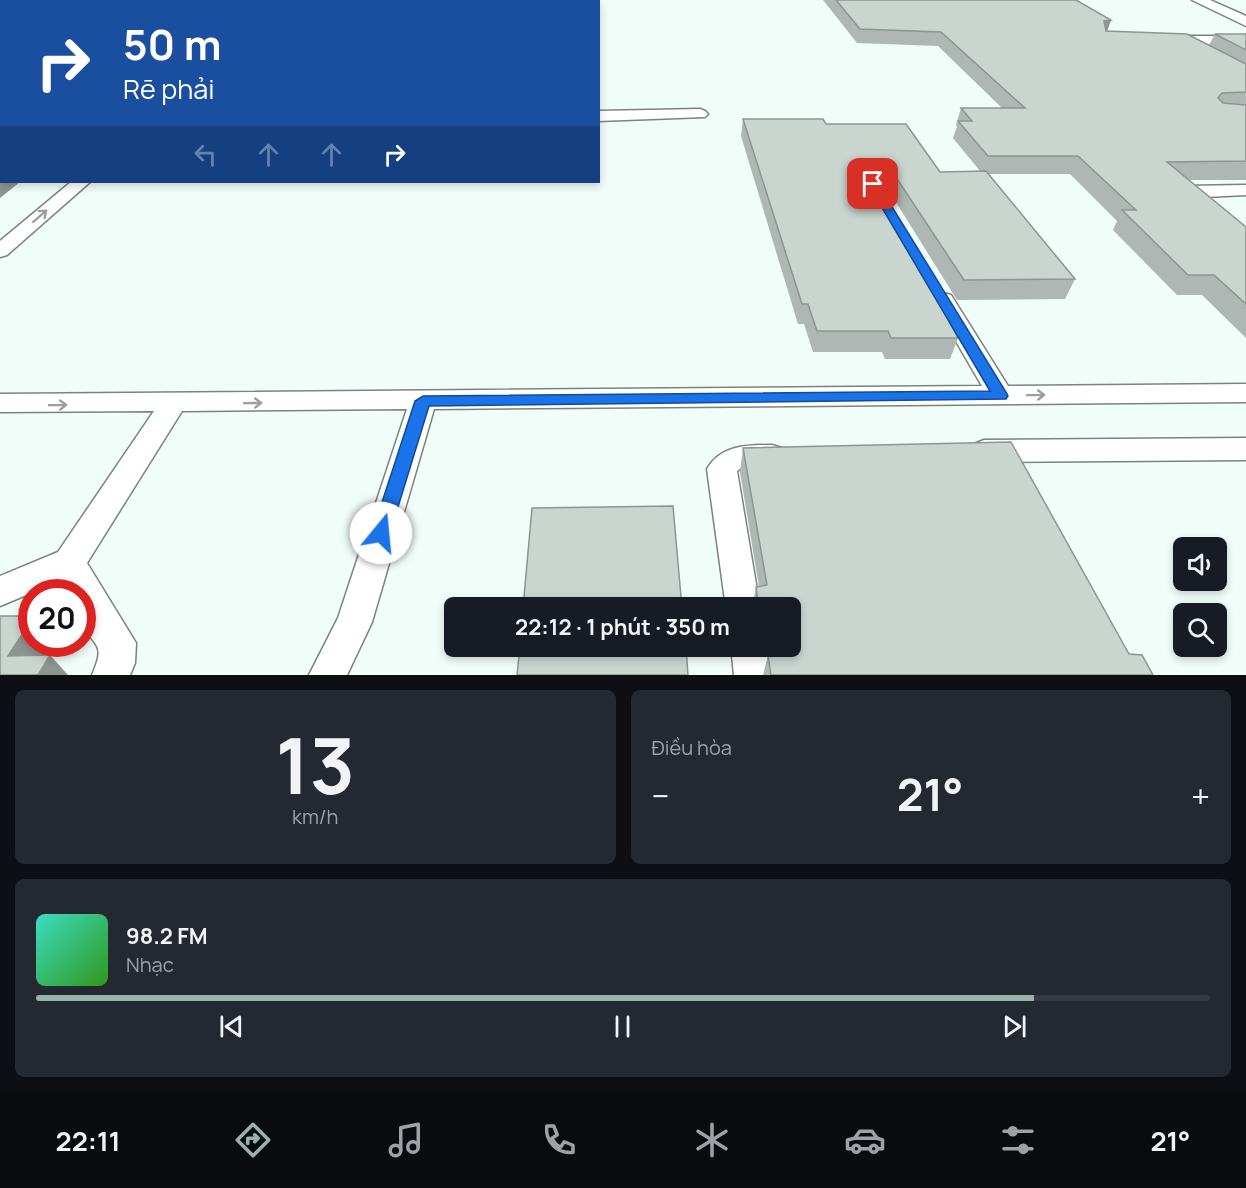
<!DOCTYPE html>
<html lang="vi">
<meta charset="utf-8">
<style>
body{margin:0;font-family:Manrope,sans-serif;background:#242831;color:#f1f3f6;height:100vh;display:flex;flex-direction:column;font-size:22px;white-space:nowrap}
*{box-sizing:border-box;margin:0}
p{font-size:20px;color:#9ea1a6}
.icon{flex:none;width:33px;height:33px;fill:none;stroke:currentColor;stroke-width:2;stroke-linecap:round;stroke-linejoin:round}
.map{position:relative;height:675px;overflow:hidden}
.sheet{display:flex;flex-direction:column;gap:15px;padding:15px;background:#0d0f14;flex:1}
.sheet>*{flex:none}
.hud{position:absolute;left:0px;top:0px;width:600px;height:183px;box-shadow:0 3px 9px #0003;background:#1a4fa0;color:#fff;overflow:hidden}
.fabs{position:absolute;left:1173px;top:537px;display:grid;gap:12px}
.fabs a{display:grid;place-items:center;width:54px;height:54px;border-radius:9px;background:#171b24;box-shadow:0 3px 9px #0003;font-size:30px}
.speed{position:absolute;left:18px;top:579px;display:flex;gap:12px;font-size:30px;font-weight:700;text-align:center}
.speed>*{display:grid;place-content:center;width:78px;height:78px;border-radius:50%;background:#171b24;box-shadow:0 3px 9px #0003;line-height:1}
.speed .limit{border:9px solid #d22;background:#fff;color:#111}
.pin{position:absolute;display:grid;place-items:center;width:51px;height:51px;color:#fff;margin:-26px;border-radius:12px;box-shadow:0 3px 9px #0006}
.me{position:absolute;width:66px;margin:-33px;rotate:17deg;stroke-linejoin:round;filter:drop-shadow(0 0 4px #0008)}
.turn{display:flex;align-items:center;gap:21px;height:126px;padding:0 24px;font-size:27px}
.turn .icon{width:78px;height:78px;stroke-width:2.5}
.turn b{display:block;font-size:42px;line-height:51px}
.lanes{display:flex;align-items:center;height:57px;padding:0 24px;background:#0003;justify-content:center;gap:30px;direction:ltr}
.lanes .off{opacity:.35}
.big{font-size:45px;font-weight:700;line-height:1.1}
.sheet .widget{flex:1;display:flex;flex-direction:column;justify-content:center;gap:9px;min-width:0;padding:0 21px;border-radius:9px;background:#242831}
.sheet .dial{align-items:center;gap:0}
.dial b{font-size:78px;line-height:1}
.song{display:flex;align-items:center;gap:18px}
.cover{width:72px;height:72px;border-radius:9px;background:linear-gradient(135deg,hsl(170 70% 55%),hsl(110 70% 35%))}
.played{height:6px;border-radius:3px;background:linear-gradient(90deg,#97b3ab 85%,#363941 85%)}
.keys{display:flex;justify-content:space-around;direction:ltr}
.heat{display:flex;justify-content:space-between;align-items:center;font-size:33px;direction:ltr}
.sheet .tiles{flex:1;display:grid;gap:15px;grid-template-columns:1fr 1fr}
.widget:last-child{grid-column:span 2}
.trip{position:absolute;left:444px;top:597px;width:357px;height:60px;border-radius:9px;background:#171b24;box-shadow:0 3px 9px #0003;font-weight:700;line-height:60px;text-align:center}
.tabs{display:flex;height:96px;justify-content:space-around;align-items:center;background:#090b0e;color:#9ea1a6}
.tabs .icon{width:42px;height:42px}
.tabs .current{color:#97b3ab}
.tabs b{font-size:27px;color:#f1f3f6}
.map>svg:first-child{display:block}
</style>
<div class="map">
<svg width="1246" height="675" viewBox="0 0 1246 675">
<rect width="100%" height="100%" fill="#f1fdf8"/>
<g fill="none" stroke-linecap="round" stroke-linejoin="round">
<defs>
<g id="minor">
<polygon points="282,0 293,0 281,2"/>
<polygon points="1246,36 1246,44 1167,44 1161,40 1167,36"/>
<polygon points="700,109 705,111 708,114 705,117 598,121 598,111"/>
<rect x="0" y="122" width="2" height="10"/>
<polygon points="71,182 90,182 7,255 0,257 0,241"/>
<polygon points="1246,185 1246,195 1185,198 1176,192 1185,186"/>
<path d="M943,293L951,295L1008,386L1246,384V402L434,409L372,622L347,675H309L338,618L407,409L182,411L87,563L136,643L135,663L130,675H92C107,640 93,650 83,622C80,614 82,601 82,592H67L62,580L0,606V576L58,552L154,411L0,412V394L982,386L932,300L935,295Z"/>
<polygon points="1246,438 1246,460 984,462 974,458 970,451 974,444 984,440"/>
<path d="M772,445L782,448L786,456L782,464C768,468 749,462 737,471L760,608H726L707,469C721,445 747,445 772,445Z"/>
<polygon points="731,646 767,646 772,675 734,675"/>
</g>
<polygon id="major" points="1192,0 1210,0 1246,16 1246,26"/>
</defs>
<use href="#minor" stroke="#7a847f" stroke-width="3"/>
<use href="#major" stroke="#7a847f" stroke-width="3"/>
<use href="#minor" fill="#fff" fill-rule="evenodd"/>
<use href="#major" fill="#fff" fill-rule="evenodd"/>
</g>
<g fill="#aeb7b3">
<polygon points="823,0 1076,0 1111,20 1107,31 1209,45 1215,34 1246,34 1246,180 1189,180 1246,227 1246,338 1202,295 1177,295 1113,230 1117,221 1070,174 989,174 1075,279 1065,299 957,300 884,183 872,177 950,303 949,306 960,325 956,335 958,338 950,359 885,359 882,352 813,352 804,324 798,324 741,136 743,119 826,124 940,172 980,171 953,138 957,127 956,125 961,108 1002,108 938,46 857,43"/>
<polygon points="743,448 1129,654 1153,675 763,675 768,655 771,654 769,646 790,646 790,608 752,608 756,587 759,587 740,472"/>
</g>
<g fill="#8d9592">
<polygon points="222,0 236,0 237,2 220,2"/>
<polygon points="1111,20 1106,34 1104,21"/>
<polygon points="876,159 872,177 866,167"/>
<polygon points="2,176 2,182 20,182 0,198 0,177"/>
<polygon points="32,619 32,644 51,644 32,675 8,656"/>
<polygon points="50,655 68,675 38,675"/>
</g>
<g fill="#cad5d0" stroke="#8d9592" stroke-width="1.5">
<polygon points="191,0 222,0 220,2 189,2"/>
<rect x="430" y="0" width="85" height="2"/>
<polygon points="836,0 1076,0 1111,20 1104,21 1106,31 1187,34 1246,64 1246,92 1222,93 1218,98 1223,103 1246,105 1246,161 1167,162 1246,227 1246,304 1214,275 1188,275 1122,210 1136,210 1078,156 988,156 958,121 972,121 961,108 1025,108 941,32 860,29"/>
<polygon points="1215,34 1246,34 1246,50"/>
<polygon points="743,119 823,119 826,124 906,124 940,172 986,171 1075,279 964,280 888,165 876,159 866,167 950,303 947,303 960,325 951,325 958,338 891,338 888,331 817,331 808,304 802,304"/>
<polygon points="2,152 2,176 0,177 0,153"/>
<polygon points="1011,442 1129,654 1142,655 1153,675 771,675 768,655 780,652 779,646 790,646 790,608 759,608 756,587 767,585 743,448"/>
<polygon points="673,506 682,608 523,608 532,508"/>
<polygon points="0,616 32,616 32,619 8,656 50,655 38,675 0,675"/>
<polygon points="520,646 686,646 688,675 517,675"/>
</g>
<defs><path id="oneway-shaft" d="M-6 0H5M1.5-3L5.5 0L1.5 3" fill="none" stroke-width="1.6" stroke-linecap="round" stroke-linejoin="round" transform="scale(1.5)"/></defs>
<g stroke="#9d9f9e">
<use href="#oneway-shaft" transform="translate(40 216) rotate(-41)"/>
<use href="#oneway-shaft" transform="translate(1036 395) rotate(-1)"/>
<use href="#oneway-shaft" transform="translate(253 403) rotate(-1)"/>
<use href="#oneway-shaft" transform="translate(58 405) rotate(-1)"/>
</g>
<polygon fill="#1a73e8" stroke="#114b97" stroke-width="1.5" points="873,181 878,184 1006,392 1008,396 1006,399 429,406 390,533 388,539 381,541 375,539 372,533 415,401 423,396 990,391 868,184"/>
</svg>
<div class="fabs">
<a><svg class="icon" aria-label="sound" viewBox="0 0 24 24"><path d="M4 9h4l5-4v14l-5-4H4zM17 9q2 3 0 6"/></svg></a>
<a><svg class="icon" aria-label="search" viewBox="0 0 24 24"><circle cx="10" cy="10" r="6"/><path d="M15 15l6 6"/></svg></a>
</div>
<div class="speed"><div class="limit">20</div></div>
<div class="pin" style="left:873px;top:184px;background:#d93025"><svg class="icon" aria-label="arrive" viewBox="0 0 24 24"><path d="M6 21V4h12l-3 4 3 4H6"/></svg></div>
<svg class="me" style="left:381px;top:533px" viewBox="-20 -20 40 40"><circle r="19" fill="#fff"/><path d="M0-13L10 11 0 6-10 11z" fill="#1a73e8"/></svg>
<div class="trip">22:12 · 1 phút · 350 m</div>
<div class="hud">
<div class="turn"><svg class="icon" aria-label="right" viewBox="0 0 24 24"><path d="M7 20v-9h11M14 6l5 5-5 5"/></svg><div><b>50 m</b>Rẽ phải</div></div>
<div class="lanes"><svg class="icon off" aria-label="left" viewBox="0 0 24 24"><path d="M17 20v-9H6M10 6l-5 5 5 5"/></svg><svg class="icon off" aria-label="ahead" viewBox="0 0 24 24"><path d="M12 20V5M6 11l6-6 6 6"/></svg><svg class="icon off" aria-label="ahead" viewBox="0 0 24 24"><path d="M12 20V5M6 11l6-6 6 6"/></svg><svg class="icon" aria-label="right" viewBox="0 0 24 24"><path d="M7 20v-9h11M14 6l5 5-5 5"/></svg></div>
</div>
</div>
<section class="sheet">
<div class="tiles">
<div class="widget dial"><b>13</b><p>km/h</p></div>
<div class="widget"><p>Điều hòa</p>
<div class="heat"><a>−</a><b class="big">21°</b><a>+</a></div>
</div>
<div class="widget">
<div class="song"><i class="cover"></i><div><b>98.2 FM</b><p>Nhạc</p></div></div>
<div class="played"></div>
<div class="keys"><svg class="icon" aria-label="previous" viewBox="0 0 24 24"><path d="M18 5L8 12l10 7zM5 5v14"/></svg><svg class="icon" aria-label="pause" viewBox="0 0 24 24"><path d="M8 5v14M16 5v14"/></svg><svg class="icon" aria-label="next" viewBox="0 0 24 24"><path d="M6 5l10 7-10 7zM19 5v14"/></svg></div>
</div>
</div>
</section>
<nav class="tabs">
<b>22:11</b>
<svg class="icon current" aria-label="directions" viewBox="0 0 24 24"><path d="M12 3l9 9-9 9-9-9zM9 14v-3h6M13 9l2 2-2 2"/></svg>
<svg class="icon" aria-label="music" viewBox="0 0 24 24"><path d="M9 18V5l10-2v13"/><circle cx="6" cy="18" r="3"/><circle cx="16" cy="16" r="3"/></svg>
<svg class="icon" aria-label="phone" viewBox="0 0 24 24"><path d="M5 4h4l2 5-3 2q2 4 5 5l2-3 5 2v4C11 20 4 13 5 4z"/></svg>
<svg class="icon" aria-label="climate" viewBox="0 0 24 24"><path d="M12 3v18M4 7l16 10M4 17L20 7"/></svg>
<svg class="icon" aria-label="car" viewBox="0 0 24 24"><path d="M5 17H2v-5l4-1 3-4h7l3 4 3 1v5h-3M9 17h6M6 11h13"/><circle cx="7" cy="17" r="2"/><circle cx="17" cy="17" r="2"/></svg>
<svg class="icon" aria-label="filters" viewBox="0 0 24 24"><path d="M4 7h16M4 17h16"/><circle cx="9" cy="7" r="2"/><circle cx="15" cy="17" r="2"/></svg>
<b>21°</b>
</nav>
